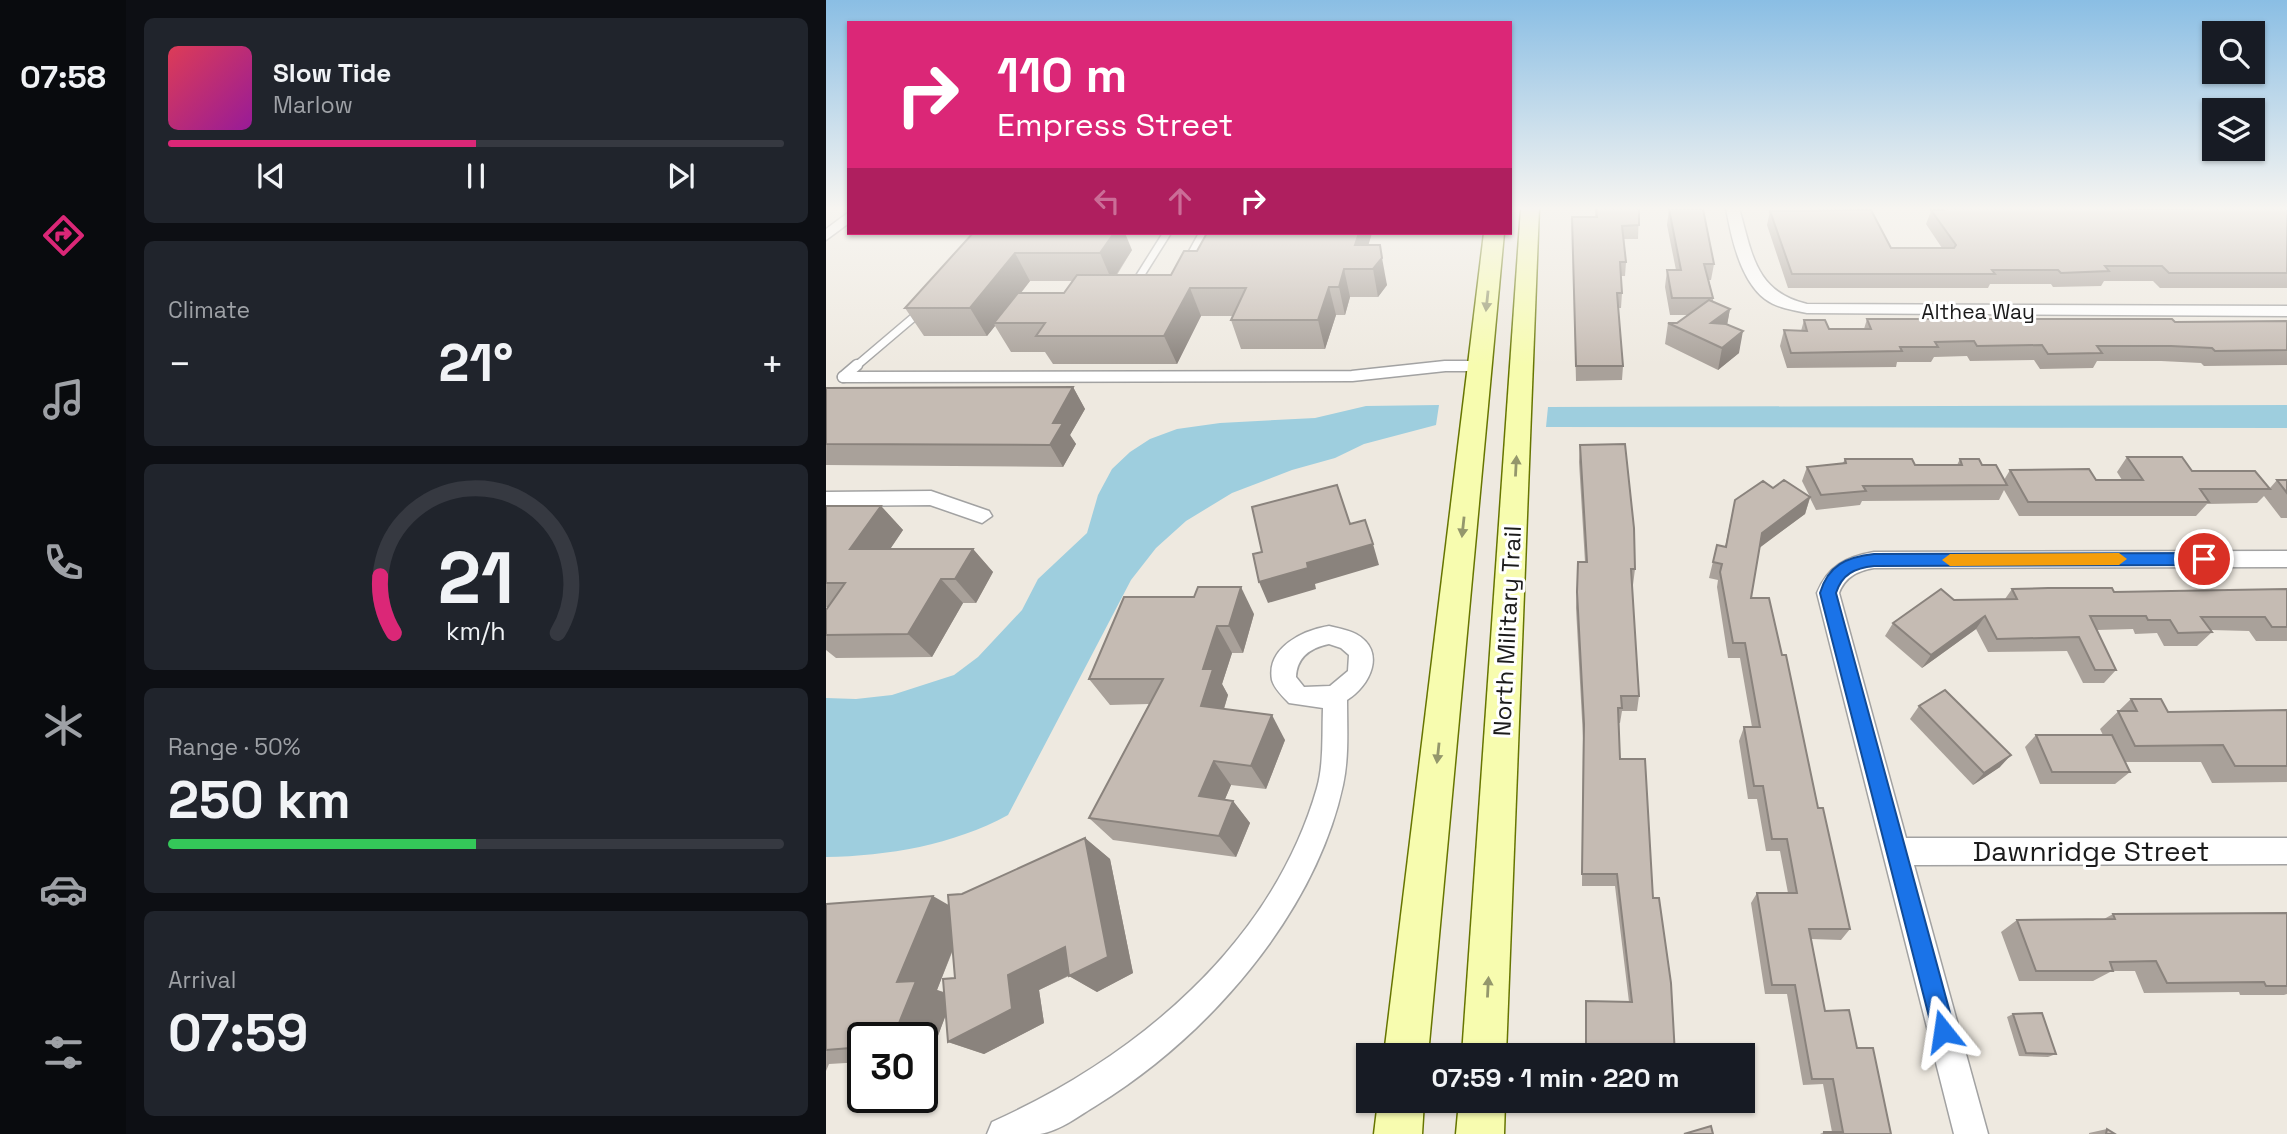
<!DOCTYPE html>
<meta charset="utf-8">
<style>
body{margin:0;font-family:"Space Grotesk",sans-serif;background:#20242c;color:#f1f3f6;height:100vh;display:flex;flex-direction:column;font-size:26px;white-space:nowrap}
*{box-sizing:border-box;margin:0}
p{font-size:23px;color:#9ea1a6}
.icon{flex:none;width:38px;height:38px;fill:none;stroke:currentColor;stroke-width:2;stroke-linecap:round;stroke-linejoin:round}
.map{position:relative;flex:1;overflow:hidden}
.side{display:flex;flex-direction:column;gap:18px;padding:18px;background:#0d0f14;width:700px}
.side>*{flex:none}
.guide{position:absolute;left:21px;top:21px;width:665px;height:214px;border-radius:0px;box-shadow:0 2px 5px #0004;background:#db2777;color:#fff;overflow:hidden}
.buttons{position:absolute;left:1376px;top:21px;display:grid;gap:14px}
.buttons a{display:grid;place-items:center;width:63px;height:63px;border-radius:0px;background:#171b24;box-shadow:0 2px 5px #0004;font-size:35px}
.speed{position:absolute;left:21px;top:1022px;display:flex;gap:14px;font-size:35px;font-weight:700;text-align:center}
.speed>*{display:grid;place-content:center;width:91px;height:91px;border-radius:50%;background:#171b24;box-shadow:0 2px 5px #0004;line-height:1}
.speed .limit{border:4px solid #111;border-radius:10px;background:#fff;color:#111}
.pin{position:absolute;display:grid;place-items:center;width:60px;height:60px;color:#fff;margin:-30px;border:4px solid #fff;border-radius:50%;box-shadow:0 2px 7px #0007}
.me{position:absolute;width:77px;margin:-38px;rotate:345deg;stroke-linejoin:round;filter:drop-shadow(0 0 5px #0008)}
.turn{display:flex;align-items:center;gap:24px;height:147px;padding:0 35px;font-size:32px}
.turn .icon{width:91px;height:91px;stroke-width:2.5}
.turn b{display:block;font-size:49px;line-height:60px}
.lanes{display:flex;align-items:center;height:66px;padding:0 35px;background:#0003;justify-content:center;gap:35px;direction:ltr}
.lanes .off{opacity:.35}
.big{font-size:52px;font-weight:600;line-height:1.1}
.side .tile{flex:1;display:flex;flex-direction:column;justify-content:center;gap:10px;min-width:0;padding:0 24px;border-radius:10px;background:#20242c}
.side .dial{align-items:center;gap:0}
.dial svg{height:182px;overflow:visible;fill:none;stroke:#363941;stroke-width:7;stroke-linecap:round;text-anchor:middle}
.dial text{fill:#f1f3f6;stroke:none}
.song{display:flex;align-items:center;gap:21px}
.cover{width:84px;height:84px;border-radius:10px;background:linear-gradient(135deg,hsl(350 70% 55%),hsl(300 70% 35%))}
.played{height:7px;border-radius:4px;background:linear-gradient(90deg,#db2777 50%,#363941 50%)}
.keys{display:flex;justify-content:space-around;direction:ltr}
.heat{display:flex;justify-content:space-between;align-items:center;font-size:38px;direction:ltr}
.charge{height:10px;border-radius:5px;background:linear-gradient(90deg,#34c759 50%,#363941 0)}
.trip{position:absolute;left:530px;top:1043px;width:399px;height:70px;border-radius:0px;background:#171b24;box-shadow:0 2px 5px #0004;font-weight:600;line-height:70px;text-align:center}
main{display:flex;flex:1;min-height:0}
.dock{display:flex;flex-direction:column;width:126px;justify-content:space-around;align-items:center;background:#090b0e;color:#9ea1a6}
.dock .icon{width:49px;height:49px}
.dock .current{color:#db2777}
.dock b{font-size:32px;color:#f1f3f6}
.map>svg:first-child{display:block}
</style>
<main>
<nav class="dock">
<b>07:58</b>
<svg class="icon current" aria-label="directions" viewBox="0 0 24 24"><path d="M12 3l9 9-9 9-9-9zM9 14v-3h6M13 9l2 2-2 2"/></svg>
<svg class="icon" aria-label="music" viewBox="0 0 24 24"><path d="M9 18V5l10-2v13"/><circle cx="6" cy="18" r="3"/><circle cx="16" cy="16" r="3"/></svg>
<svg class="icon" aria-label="phone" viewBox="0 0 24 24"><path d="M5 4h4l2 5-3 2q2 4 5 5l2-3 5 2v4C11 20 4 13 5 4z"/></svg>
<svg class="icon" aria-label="climate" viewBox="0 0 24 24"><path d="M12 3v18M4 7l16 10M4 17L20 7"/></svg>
<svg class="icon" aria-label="car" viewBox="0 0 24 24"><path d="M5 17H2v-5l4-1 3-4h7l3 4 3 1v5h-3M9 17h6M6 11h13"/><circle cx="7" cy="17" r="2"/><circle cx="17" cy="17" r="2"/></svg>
<svg class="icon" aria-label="filters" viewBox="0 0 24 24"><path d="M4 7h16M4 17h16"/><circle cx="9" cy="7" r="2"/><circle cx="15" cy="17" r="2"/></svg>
</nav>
<section class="side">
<div class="tile">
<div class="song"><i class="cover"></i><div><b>Slow Tide</b><p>Marlow</p></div></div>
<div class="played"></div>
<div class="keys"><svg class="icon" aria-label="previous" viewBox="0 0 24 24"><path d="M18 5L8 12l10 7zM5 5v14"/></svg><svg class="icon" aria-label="pause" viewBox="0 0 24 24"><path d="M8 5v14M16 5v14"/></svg><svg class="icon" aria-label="next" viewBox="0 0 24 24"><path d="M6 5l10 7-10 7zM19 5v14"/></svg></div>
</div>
<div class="tile"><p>Climate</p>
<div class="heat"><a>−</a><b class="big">21°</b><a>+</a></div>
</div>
<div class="tile dial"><svg viewBox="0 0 100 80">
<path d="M14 69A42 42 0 1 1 86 69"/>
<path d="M14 69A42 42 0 0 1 8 44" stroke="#db2777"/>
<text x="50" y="56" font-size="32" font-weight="700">21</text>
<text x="50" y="72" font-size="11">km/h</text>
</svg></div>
<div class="tile"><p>Range · 50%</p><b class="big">250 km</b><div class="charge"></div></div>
<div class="tile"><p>Arrival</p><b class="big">07:59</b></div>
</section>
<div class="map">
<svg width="1461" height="1134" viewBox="0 0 1461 1134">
<rect width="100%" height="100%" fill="#eee9e0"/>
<g fill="#9ecede">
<path d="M613,405L610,425L538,444L509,458L466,470L406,493L360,521L330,548L305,580L182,815C127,845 62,856 0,857V698L30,699L66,695L128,675L152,657L196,610L212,579L261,533L272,495L286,469L304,452L324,439L351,429L394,423L489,418L540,406Z"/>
<polygon points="1461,405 1461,428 720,427 722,407"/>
</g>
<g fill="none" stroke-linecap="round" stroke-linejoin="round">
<defs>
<g id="lane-far1">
<polyline points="361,262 377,233"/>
<polyline points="307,287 341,233"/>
<polyline points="29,367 95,311"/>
<polyline points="614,367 654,366"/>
</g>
<g id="lane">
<polyline points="17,377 526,376 619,366 654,366"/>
<polyline points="17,377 31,365"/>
</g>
<g id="street">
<path d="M900,208H913C926,253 929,292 981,304L1461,306V316L981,313C967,310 951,308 939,299C914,280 905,236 900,208Z"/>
<polygon points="23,212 23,223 0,240 0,229"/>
<polygon points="105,491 163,511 166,516 156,523 104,505 0,506 0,492"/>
<path d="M1461,551V567L1048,568C1031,571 1019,577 1013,593L1080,838H1461V864L1088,865L1162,1134H1128L991,593C1002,566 1020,557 1048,552Z"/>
<path d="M503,626C511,628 522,630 530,634C561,651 544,686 521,700C521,728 523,757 517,785C489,915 381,1037 271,1105C254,1115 234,1131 214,1134C198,1134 178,1134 161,1134L166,1122C309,1058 446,945 491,788C498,763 496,734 497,708L463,703C457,697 448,688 446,680C440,647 478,630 503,626ZM503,644L515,648L523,655L522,671L504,686L478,687L470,677C471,657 484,648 503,644Z"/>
</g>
<g id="secondary">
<polygon points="695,208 713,208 680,1055 636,1055"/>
<polygon points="658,233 678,233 602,1055 558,1055"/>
<polygon points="552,1101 598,1101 596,1134 548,1134"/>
<polygon points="633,1101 679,1101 678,1134 630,1134"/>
</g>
</defs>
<use href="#lane-far1" stroke="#a2a2a2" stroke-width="10"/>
<use href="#lane" stroke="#a2a2a2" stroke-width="13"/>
<use href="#street" stroke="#a2a2a2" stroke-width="3"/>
<use href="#secondary" stroke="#667500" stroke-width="3"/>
<use href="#lane-far1" stroke="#fff" stroke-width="7"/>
<use href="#lane" stroke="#fff" stroke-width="10"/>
<use href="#street" fill="#fff" fill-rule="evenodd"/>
<use href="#secondary" fill="#f7fcaf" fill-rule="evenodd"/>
</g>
<g fill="#a9a19a" fill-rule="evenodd">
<polygon points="770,208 813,208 812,239 798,239 800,262 799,276 795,276 796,293 795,308 792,308 797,366 796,380 750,381 746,217 769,217"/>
<polygon points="1103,208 1302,208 1303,209 1345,209 1343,208 1461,208 1461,288 1334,288 1327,281 1278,281 1275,286 1227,287 1225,284 1164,284 1162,288 962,288 941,225 944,211 1065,248 1116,248 1100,224 1105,211"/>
<polygon points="843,209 888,264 885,280 883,280 887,298 887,302 904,309 901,324 913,353 892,370 839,344 842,323 851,323 862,315 844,315 839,287 841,270 850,270 841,225"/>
<path d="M147,233L306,250L291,275H345L371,251L546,233L542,245L561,285L552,297H524L519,315H510L499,349H415L405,320L408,316H375L351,364H227L219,352H185L169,326L161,336H98L79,308ZM204,281H246L238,293H195Z"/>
<polygon points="1041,319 1349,322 1461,321 1461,365 1378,366 1375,363 1335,361 1271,361 1267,368 1214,369 1208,360 1144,361 1141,356 1108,357 1105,362 1071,362 1070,367 961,368 954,346 958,330 975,331 978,320 1003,329 1038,329"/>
<polygon points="247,387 259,409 244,435 250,444 237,467 0,465 0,388"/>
<polygon points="754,445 809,569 807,585 806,585 813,696 811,711 796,711 794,723 793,723 794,759 827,898 849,1055 759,1055 759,1010 760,1001 803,1002 789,886 756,886 757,738 750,608 752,562 759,562 753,462"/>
<polygon points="1301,457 1444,488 1451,480 1461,480 1461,518 1455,518 1438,496 1431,503 1381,504 1370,516 1193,516 1178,490 1173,500 1036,501 1034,505 990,510 984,498 979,514 934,547 925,598 992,808 1024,929 1015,940 985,939 999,1011 1031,1048 1065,1134 994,1134 998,1132 1006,1132 997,1084 977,1085 961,994 939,994 925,903 931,893 962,893 954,851 940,851 931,799 922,799 913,741 918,727 926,727 914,658 902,658 891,587 892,580 883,578 891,545 899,547 909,500 947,488 984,497 976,481 981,467 1017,463 1019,459 1089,465 1131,465 1134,459 1156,465 1178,480 1184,470 1270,480 1296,480 1291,472"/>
<polygon points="0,506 55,506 77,530 64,549 147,549 167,572 150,603 137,603 106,657 10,658 0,650 0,610 2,607 0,607"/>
<polygon points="1186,589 1288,592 1461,589 1461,641 1430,641 1423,631 1385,630 1386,632 1371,646 1338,646 1331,633 1309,634 1307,629 1271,630 1290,670 1278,683 1257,683 1241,651 1162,652 1150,629 1096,668 1059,636 1067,623 1179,599"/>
<polygon points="298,597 428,614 417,653 406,653 396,684 402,695 398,709 459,740 440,789 405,785 399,799 407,801 424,823 410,857 287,840 263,818 323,704 284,705 263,679"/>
<polygon points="1305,699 1342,712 1461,710 1461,782 1386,783 1375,762 1299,762 1304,772 1289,784 1214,784 1199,747 1210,735 1277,735 1274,729"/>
<polygon points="1093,706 1174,767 1147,785 1084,719"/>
<path d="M259,838L284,859L307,973L271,992L243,976L213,990L218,1023L158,1054L122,1042L120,1014L104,1057H96V1038H37V1062L3,1064L0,1071V904L123,905L136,894ZM127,950L129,978L118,992L111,990Z"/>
<polygon points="1461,913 1461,994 1458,995 1414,995 1413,992 1318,993 1309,971 1286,971 1267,981 1193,981 1175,932 1191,920 1278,919 1287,914"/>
<polygon points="1187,1014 1230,1054 1222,1057 1193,1056 1181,1017"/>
<polygon points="1281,1129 1289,1134 1263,1134 1263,1133"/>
</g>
<g fill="#8a837d">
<polygon points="288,233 299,233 306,250 286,281 274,253"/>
<polygon points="533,233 546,233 535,269 529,245"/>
<polygon points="189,253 204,281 171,323 168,323 169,326 161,336 144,308"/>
<polygon points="556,258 561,285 552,297 547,269"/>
<polygon points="518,269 524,297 519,315 513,287"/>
<polygon points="503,287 510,315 499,349 492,320"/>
<polygon points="364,288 375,316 351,364 338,336"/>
<polygon points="904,309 900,331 885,323"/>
<polygon points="917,331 913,353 892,370 896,348"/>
<polygon points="247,387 259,409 244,435 250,444 237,467 224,445 227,423"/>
<polygon points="984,497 979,514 932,549 936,533"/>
<polygon points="55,506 77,530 48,573 24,549"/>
<polygon points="547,544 553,565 489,584 490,589 442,603 433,582 481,563"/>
<polygon points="147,549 167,572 150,603 129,579"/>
<polygon points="115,579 137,603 106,657 82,634"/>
<polygon points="415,587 428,614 417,653 403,626"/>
<polygon points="1159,616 1150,629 1096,668 1105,655"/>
<polygon points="391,626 406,653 396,684 402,695 391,731 375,706 377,669"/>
<polygon points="446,715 459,740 440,789 425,766"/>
<polygon points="1185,755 1174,767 1147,785 1158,773"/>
<polygon points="388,761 405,785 391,818 373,796"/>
<polygon points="407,801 424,823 410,857 393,836"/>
<polygon points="259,838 284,859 307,973 271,992 243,976"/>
<polygon points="107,896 140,915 111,990 127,996 104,1057 96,1054 96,1038 67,1038 71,982"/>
<polygon points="239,947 266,964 213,990 218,1023 158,1054 122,1042 182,975"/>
</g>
<g fill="#c5bbb3" stroke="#8a837d" stroke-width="2">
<polygon points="770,208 813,208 813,225 796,226 800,262 794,262 796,293 791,293 797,366 750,366 746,217 771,217"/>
<polygon points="1117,208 1302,208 1303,209 1368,209 1366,208 1461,208 1461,273 1343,273 1336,266 1279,266 1283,271 1235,273 1232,270 1166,270 1169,274 966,274 944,211 1045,210 1065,248 1128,248 1130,245 1105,210 1118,210"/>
<polygon points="843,209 877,209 888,264 878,264 887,298 846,298 841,270 855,270"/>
<polygon points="147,233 288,233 274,253 189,253 144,308 79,308"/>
<polygon points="381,233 533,233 529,245 554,245 556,258 547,269 518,269 513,287 503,287 492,320 405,320 420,288 364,288 338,336 210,336 219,323 168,323 192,293 238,293 251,275 345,275 358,251 371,251"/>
<polygon points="883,300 904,309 885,323 900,324 917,331 896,348 842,323 851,323"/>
<polygon points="1041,319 1346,319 1349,322 1461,321 1461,350 1389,351 1386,348 1345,346 1271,346 1276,353 1222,354 1216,345 1151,346 1148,341 1109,342 1112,347 1074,347 1076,351 965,353 958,330 981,331 978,320 999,320 1003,329 1045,329"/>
<polygon points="247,387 227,423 237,423 224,445 0,444 0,388"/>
<polygon points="799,444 808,528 809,569 805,569 813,696 795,696 796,708 792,708 794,759 819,759 827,898 833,898 845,983 849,1055 760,1055 760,1001 806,1002 791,874 756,874 758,724 751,592 752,562 761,562 754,445"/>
<polygon points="1301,457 1356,457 1366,471 1429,471 1444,489 1374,489 1383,502 1202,502 1184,470 1263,469 1270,480 1317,480"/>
<polygon points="1019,459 1086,459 1089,465 1136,465 1134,459 1153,459 1156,465 1170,465 1181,485 1037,486 1040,491 995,495 981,467 1020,463"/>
<polygon points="958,480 984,497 936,533 925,598 943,598 956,655 960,655 992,808 997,808 1024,929 983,929 999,1011 1023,1010 1031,1048 1047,1048 1065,1134 998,1134 998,1132 1017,1132 1007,1079 986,1079 969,985 946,985 931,893 971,893 961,839 946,839 937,786 928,786 918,727 934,727 919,643 907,643 894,572 896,564 887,562 891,545 900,547 909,500 937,481 947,488"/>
<polygon points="1451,480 1461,480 1461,493"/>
<polygon points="511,485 524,524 539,520 547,544 481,563 482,568 433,582 427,554 436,552 426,507"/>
<polygon points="0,506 55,506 24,549 147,549 129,579 115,579 82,634 0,635 0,610 19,583 0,583"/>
<polygon points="372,587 415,587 403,626 391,626 377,669 387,669 375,706 446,715 425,766 388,761 373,796 407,801 393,836 263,818 337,679 263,679 298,597 368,597"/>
<polygon points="1222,588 1286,588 1288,592 1461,589 1461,627 1446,627 1439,617 1375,617 1386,632 1352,633 1344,620 1322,620 1320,616 1264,616 1290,670 1269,670 1253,637 1171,639 1159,616 1105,655 1067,623 1115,589 1128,600 1191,599 1186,589"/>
<polygon points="1119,690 1185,755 1158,773 1093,706"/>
<polygon points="1305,699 1335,699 1342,712 1461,710 1461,766 1409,766 1397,745 1309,746 1292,711 1311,711"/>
<polygon points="1210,735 1286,735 1304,772 1226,772"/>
<polygon points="259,838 282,957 243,976 239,947 182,975 186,1009 122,1042 117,979 129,978 122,895 136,894"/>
<polygon points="107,896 71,982 90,981 67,1038 37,1038 37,1047 0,1050 0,904"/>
<polygon points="1461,913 1461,986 1440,986 1438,982 1341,983 1330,961 1284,962 1287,971 1210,971 1191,920 1289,919 1287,914"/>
<polygon points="1216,1013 1230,1054 1200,1053 1187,1014"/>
<polygon points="885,1126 887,1134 858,1134"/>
<polygon points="1281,1129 1289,1134 1280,1134"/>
</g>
<defs><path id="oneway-solid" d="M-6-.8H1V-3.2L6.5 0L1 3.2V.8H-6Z" transform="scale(1.75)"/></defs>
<g fill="#94976c">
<use href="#oneway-solid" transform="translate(661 301) rotate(96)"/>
<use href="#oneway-solid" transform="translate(690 466) rotate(-87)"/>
<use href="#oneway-solid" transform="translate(637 527) rotate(96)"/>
<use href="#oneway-solid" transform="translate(612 753) rotate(96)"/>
<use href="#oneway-solid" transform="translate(662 987) rotate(-87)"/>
</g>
<linearGradient id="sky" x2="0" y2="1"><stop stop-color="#8abee4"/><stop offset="0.57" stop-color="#f7f5f1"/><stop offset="1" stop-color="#f7f5f1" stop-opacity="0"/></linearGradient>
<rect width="1461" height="366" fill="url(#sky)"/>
<path fill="#1a73e8" stroke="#114b97" stroke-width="2" d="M1378,553L1386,559L1378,565L1048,566C1029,568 1016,574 1010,593L1129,1031L1126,1040L1117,1043L1109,1040L994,593C1002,565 1021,557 1048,554Z"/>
<polygon fill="#f59e0b" points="1293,553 1301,559 1293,565 1124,566 1116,560 1124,554"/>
<g text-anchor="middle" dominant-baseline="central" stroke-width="6" stroke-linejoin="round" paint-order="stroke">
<g font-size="21" fill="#1b1b1b" stroke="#fff">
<text x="1152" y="311">Althea Way</text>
</g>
<g font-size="24" fill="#1b1b1b" stroke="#fff">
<text transform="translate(681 631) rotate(-87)">North Military Trail</text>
</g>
<g font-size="28" fill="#1b1b1b" stroke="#fff">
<text x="1265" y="851">Dawnridge Street</text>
</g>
</g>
</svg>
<div class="buttons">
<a><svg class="icon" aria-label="search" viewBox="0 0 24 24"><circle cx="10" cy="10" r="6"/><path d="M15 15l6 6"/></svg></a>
<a><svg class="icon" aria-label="layers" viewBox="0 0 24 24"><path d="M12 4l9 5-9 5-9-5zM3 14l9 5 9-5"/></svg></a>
</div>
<div class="speed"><div class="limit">30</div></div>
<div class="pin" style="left:1378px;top:559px;background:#d93025"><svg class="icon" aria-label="arrive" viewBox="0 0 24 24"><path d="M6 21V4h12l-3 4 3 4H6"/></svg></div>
<svg class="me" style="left:1117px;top:1031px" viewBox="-20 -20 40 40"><path d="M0-17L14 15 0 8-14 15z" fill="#1a73e8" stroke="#fff" stroke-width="4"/></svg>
<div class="trip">07:59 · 1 min · 220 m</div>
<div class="guide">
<div class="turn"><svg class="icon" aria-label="right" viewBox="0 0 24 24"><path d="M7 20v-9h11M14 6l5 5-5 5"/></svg><div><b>110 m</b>Empress Street</div></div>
<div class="lanes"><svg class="icon off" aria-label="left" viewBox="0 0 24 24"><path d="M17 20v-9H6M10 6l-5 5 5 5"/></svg><svg class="icon off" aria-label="ahead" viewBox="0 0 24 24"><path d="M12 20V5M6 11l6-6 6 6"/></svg><svg class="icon" aria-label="right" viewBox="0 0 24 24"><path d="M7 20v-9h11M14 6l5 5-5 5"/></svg></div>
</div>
</div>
</main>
